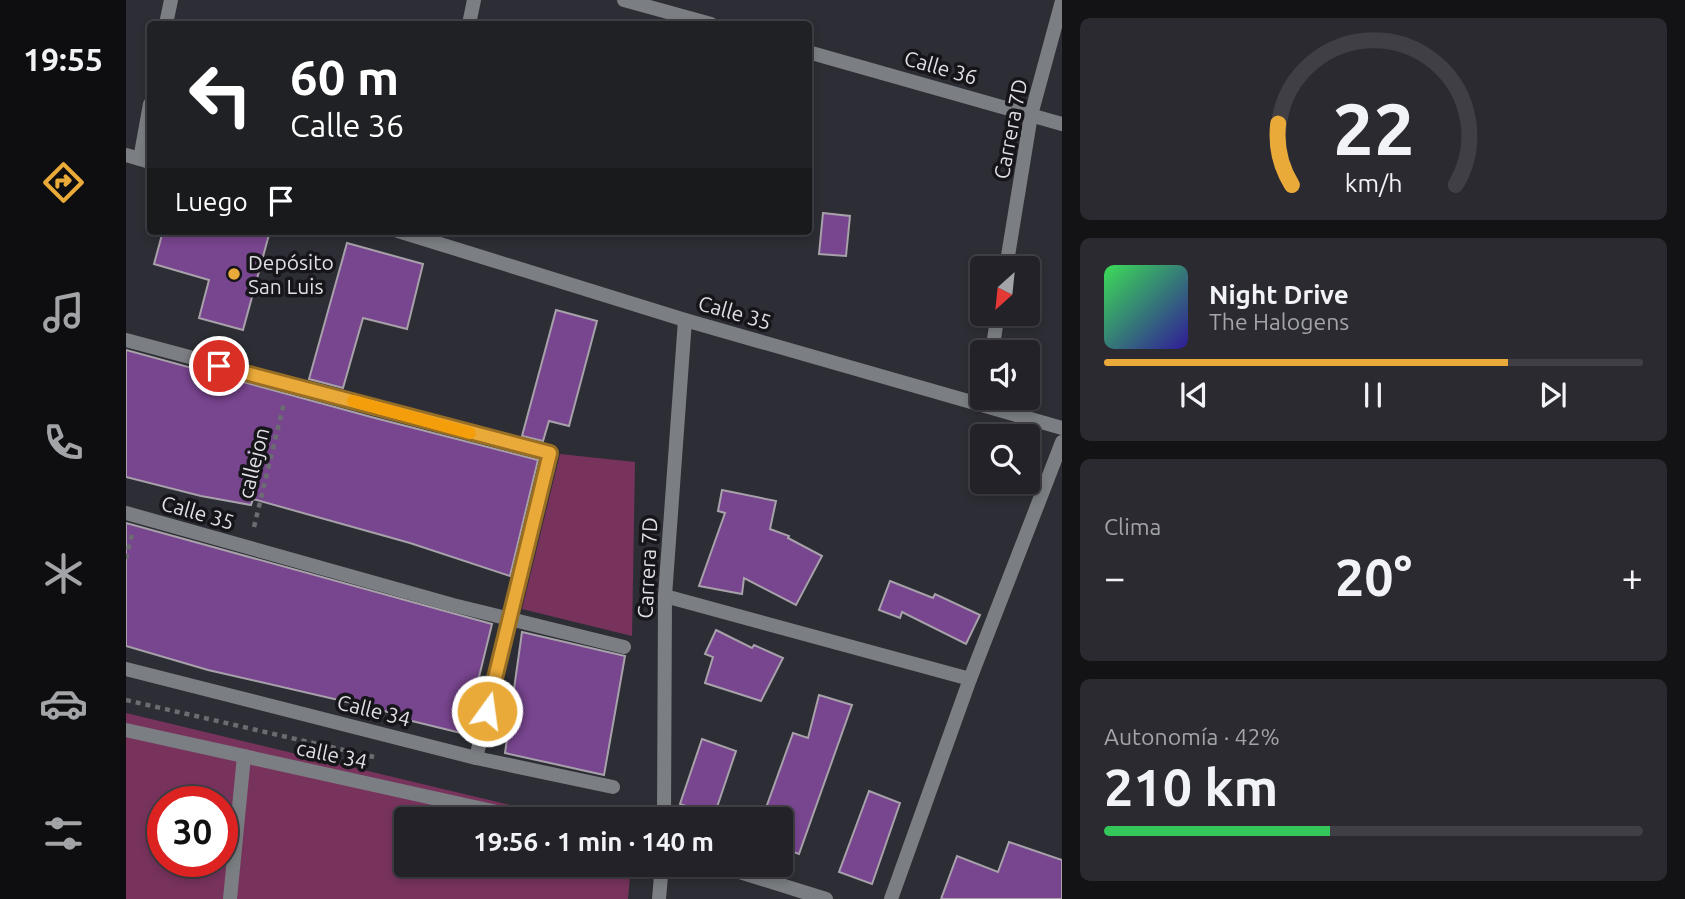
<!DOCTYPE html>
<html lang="es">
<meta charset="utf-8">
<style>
body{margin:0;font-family:Ubuntu,sans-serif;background:#2a2a30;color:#f1f3f6;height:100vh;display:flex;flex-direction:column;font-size:26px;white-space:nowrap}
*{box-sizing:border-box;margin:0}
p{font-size:23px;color:#a2a4a8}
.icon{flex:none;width:38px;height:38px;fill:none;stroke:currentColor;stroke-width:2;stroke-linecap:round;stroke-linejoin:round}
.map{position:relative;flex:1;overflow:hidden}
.drawer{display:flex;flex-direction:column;gap:18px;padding:18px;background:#131316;width:623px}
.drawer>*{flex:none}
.hud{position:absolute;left:21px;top:21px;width:665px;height:214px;border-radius:7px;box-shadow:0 4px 10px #0003,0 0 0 2px #3f3f45;background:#202124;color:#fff;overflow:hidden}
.needle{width:46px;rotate:207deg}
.buttons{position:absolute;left:844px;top:256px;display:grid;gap:14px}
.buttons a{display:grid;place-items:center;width:70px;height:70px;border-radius:7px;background:#222228;box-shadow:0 4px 10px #0003,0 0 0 2px #3f3f45;font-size:35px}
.speed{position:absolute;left:21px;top:786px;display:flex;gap:14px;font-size:35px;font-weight:700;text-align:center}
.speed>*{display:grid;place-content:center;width:91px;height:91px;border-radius:50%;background:#222228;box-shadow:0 4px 10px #0003,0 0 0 2px #3f3f45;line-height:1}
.speed .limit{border:10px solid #d22;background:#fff;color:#111}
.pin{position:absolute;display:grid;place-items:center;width:60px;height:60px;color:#fff;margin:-30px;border:4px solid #fff;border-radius:50%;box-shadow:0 2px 7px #0007}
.me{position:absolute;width:77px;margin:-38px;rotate:14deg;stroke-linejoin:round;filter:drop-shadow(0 0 5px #0008)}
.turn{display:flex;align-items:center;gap:24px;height:147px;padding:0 28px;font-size:32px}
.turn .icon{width:91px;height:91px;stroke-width:2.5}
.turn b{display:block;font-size:49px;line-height:60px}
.then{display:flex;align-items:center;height:66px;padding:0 28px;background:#0003;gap:14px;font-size:26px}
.big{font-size:52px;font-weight:700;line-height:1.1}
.drawer .widget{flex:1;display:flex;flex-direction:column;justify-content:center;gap:10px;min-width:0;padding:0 24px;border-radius:10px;background:#2a2a30}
.drawer .dial{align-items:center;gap:0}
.dial svg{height:182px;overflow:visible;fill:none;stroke:#3f3f45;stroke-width:7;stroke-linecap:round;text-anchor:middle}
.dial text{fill:#f1f3f6;stroke:none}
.song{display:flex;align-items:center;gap:21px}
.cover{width:84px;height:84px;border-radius:10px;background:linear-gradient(135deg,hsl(130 70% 55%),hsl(250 70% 35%))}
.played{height:7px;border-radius:4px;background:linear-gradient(90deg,#eaaa39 75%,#3f3f45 75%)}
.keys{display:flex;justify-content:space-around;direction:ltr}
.heat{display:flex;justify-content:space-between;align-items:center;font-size:38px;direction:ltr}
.charge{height:10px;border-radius:5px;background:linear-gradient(90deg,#34c759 42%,#3f3f45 0)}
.trip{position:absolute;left:268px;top:807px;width:399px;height:70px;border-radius:7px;background:#222228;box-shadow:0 4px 10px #0003,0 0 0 2px #3f3f45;font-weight:700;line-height:70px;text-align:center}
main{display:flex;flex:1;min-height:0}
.tabs{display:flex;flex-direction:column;width:126px;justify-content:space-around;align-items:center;background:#0e0e10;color:#a2a4a8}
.tabs .icon{width:49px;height:49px}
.tabs .active{color:#eaaa39}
.tabs b{font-size:32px;color:#f1f3f6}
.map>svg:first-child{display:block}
</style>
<main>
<nav class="tabs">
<b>19:55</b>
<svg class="icon active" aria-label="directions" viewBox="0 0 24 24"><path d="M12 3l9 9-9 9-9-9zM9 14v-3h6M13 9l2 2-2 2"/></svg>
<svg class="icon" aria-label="music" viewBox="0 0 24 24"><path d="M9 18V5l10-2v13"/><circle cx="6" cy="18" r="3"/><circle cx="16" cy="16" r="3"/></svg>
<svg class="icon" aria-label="phone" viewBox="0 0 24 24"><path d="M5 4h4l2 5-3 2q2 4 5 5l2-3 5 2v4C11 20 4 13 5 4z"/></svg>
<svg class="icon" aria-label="climate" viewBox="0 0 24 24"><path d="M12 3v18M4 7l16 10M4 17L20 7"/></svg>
<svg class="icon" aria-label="car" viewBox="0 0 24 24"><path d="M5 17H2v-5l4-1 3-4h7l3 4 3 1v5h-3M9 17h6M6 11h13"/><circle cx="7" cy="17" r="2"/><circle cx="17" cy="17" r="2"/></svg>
<svg class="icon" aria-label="filters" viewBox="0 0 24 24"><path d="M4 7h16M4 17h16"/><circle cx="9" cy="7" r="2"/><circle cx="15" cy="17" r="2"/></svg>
</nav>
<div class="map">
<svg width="936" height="899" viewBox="0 0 936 899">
<rect width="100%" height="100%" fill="#2d2e35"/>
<g fill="#78335d" fill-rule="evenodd">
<polygon points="434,454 509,462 506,636 396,609"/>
<path d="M0,713L442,819H280V864L505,865L502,899H0ZM37,802H96V861H37Z"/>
</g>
<g fill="#78458f" stroke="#a7a1aa" stroke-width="2">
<polygon points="697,213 724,216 720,256 693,254"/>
<polygon points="37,231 144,231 117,330 73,318 83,280 28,264"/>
<polygon points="221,243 297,264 281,329 237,318 217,388 183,379"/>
<polygon points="430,310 471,321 443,426 423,421 417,441 396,436"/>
<polygon points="0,350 249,418 412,460 384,576 284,543 127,499 125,505 75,496 0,477"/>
<polygon points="596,490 650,501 644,529 663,536 662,538 696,556 670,605 618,578 616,594 573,586 599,513 592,511"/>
<polygon points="0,523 366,624 339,734 286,721 256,710 82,670 0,646"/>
<polygon points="764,581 807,598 809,594 854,615 840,644 776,612 774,618 753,610"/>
<polygon points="590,630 626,648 628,645 657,658 635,701 579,683 587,657 579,654"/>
<polygon points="396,632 499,656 478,775 379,753"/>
<polygon points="693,695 726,705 673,854 654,847 654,819 636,819 667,733 682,738"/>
<polygon points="576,739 610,751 588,816 554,804"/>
<polygon points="743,791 774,803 746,884 713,872"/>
<polygon points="883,842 936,860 936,899 815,899 831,856 872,872"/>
</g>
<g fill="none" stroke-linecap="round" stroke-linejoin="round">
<g stroke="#6b6c72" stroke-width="4.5" stroke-dasharray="5 5" stroke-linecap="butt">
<polyline points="128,527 158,403"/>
<polyline points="0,559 6,534"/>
<polyline points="0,700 248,757"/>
<polyline points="482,810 518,818"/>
</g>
<g stroke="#7b7e82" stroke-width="14">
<polyline points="498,0 585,24"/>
<polyline points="40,24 45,0"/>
<polyline points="343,24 348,0"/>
<polyline points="682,52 936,124"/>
<polyline points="0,155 24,162"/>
<polyline points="14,159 24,104"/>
<polyline points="272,231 559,320 936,428"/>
<polyline points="880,268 905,115 936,1"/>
<polyline points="0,340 424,453 350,758"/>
<polyline points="866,352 872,313"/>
<polyline points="0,513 327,605 498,647"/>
<polyline points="539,596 844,679"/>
<polyline points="0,669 350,758 487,787"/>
<polyline points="0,730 402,819"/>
<polyline points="538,819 539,596 559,320"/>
<polyline points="588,864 700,899"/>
<polyline points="104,899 118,756"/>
<polyline points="533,899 536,864"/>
<polyline points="765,899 844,679 936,442"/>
</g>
</g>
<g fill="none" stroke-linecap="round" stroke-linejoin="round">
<defs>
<polyline id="route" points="93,366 424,453 361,711"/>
</defs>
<use href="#route" stroke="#986e25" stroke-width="18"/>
<use href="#route" stroke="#eaaa39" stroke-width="12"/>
<polyline stroke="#f59e0b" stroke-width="12" points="227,401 344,433"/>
</g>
<circle fill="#eaaa39" stroke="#16161a" stroke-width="2.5" cx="108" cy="274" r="7"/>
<g text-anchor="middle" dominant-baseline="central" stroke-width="7" stroke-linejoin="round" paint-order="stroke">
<g font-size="21" fill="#dfdfe4" stroke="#16161a">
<text transform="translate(815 67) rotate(16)">Calle 36</text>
<text transform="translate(884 129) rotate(-79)">Carrera 7D</text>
<text transform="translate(609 312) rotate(16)">Calle 35</text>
<text transform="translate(127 463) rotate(-76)">callejon</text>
<text transform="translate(72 512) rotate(16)">Calle 35</text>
<text transform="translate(521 568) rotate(-87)">Carrera 7D</text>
<text transform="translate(248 710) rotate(14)">Calle 34</text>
<text transform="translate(206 754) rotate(12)">calle 34</text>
</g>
<g font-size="21" fill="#dfdfe4" stroke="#16161a" text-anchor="start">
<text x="122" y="262">Depósito<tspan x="122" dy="24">San Luis</tspan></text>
</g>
</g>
</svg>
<div class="buttons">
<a><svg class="needle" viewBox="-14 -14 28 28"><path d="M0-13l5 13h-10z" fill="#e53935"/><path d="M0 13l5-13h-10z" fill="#a2a4a8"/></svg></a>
<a><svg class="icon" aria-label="sound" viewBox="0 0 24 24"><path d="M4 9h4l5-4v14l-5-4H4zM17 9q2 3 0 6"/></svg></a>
<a><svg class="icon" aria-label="search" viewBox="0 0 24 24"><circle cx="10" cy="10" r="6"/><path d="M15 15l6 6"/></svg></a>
</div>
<div class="speed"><div class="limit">30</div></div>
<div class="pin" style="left:93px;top:366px;background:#d93025"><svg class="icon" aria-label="arrive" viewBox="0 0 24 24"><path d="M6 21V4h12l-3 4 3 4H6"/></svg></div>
<svg class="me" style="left:361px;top:711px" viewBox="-20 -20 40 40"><circle r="17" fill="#eaaa39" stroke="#fff" stroke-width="3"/><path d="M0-11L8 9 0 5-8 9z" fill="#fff"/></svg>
<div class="trip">19:56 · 1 min · 140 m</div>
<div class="hud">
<div class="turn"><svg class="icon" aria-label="left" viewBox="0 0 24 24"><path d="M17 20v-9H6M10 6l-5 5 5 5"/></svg><div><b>60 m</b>Calle 36</div></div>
<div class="then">Luego<svg class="icon" aria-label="arrive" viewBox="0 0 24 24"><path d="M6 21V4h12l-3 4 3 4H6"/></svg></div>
</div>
</div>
<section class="drawer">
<div class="widget dial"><svg viewBox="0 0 100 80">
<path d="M14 69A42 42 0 1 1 86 69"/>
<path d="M14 69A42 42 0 0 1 8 42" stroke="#eaaa39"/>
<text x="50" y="56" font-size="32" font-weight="700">22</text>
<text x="50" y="72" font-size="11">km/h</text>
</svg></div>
<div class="widget">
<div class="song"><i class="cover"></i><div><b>Night Drive</b><p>The Halogens</p></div></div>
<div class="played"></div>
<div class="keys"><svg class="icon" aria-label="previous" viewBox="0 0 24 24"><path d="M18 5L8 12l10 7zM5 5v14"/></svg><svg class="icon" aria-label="pause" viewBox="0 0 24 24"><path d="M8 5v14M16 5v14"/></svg><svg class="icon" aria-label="next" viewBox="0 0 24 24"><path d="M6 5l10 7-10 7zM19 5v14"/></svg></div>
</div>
<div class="widget"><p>Clima</p>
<div class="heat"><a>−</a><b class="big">20°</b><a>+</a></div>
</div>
<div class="widget"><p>Autonomía · 42%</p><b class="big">210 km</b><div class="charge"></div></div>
</section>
</main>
